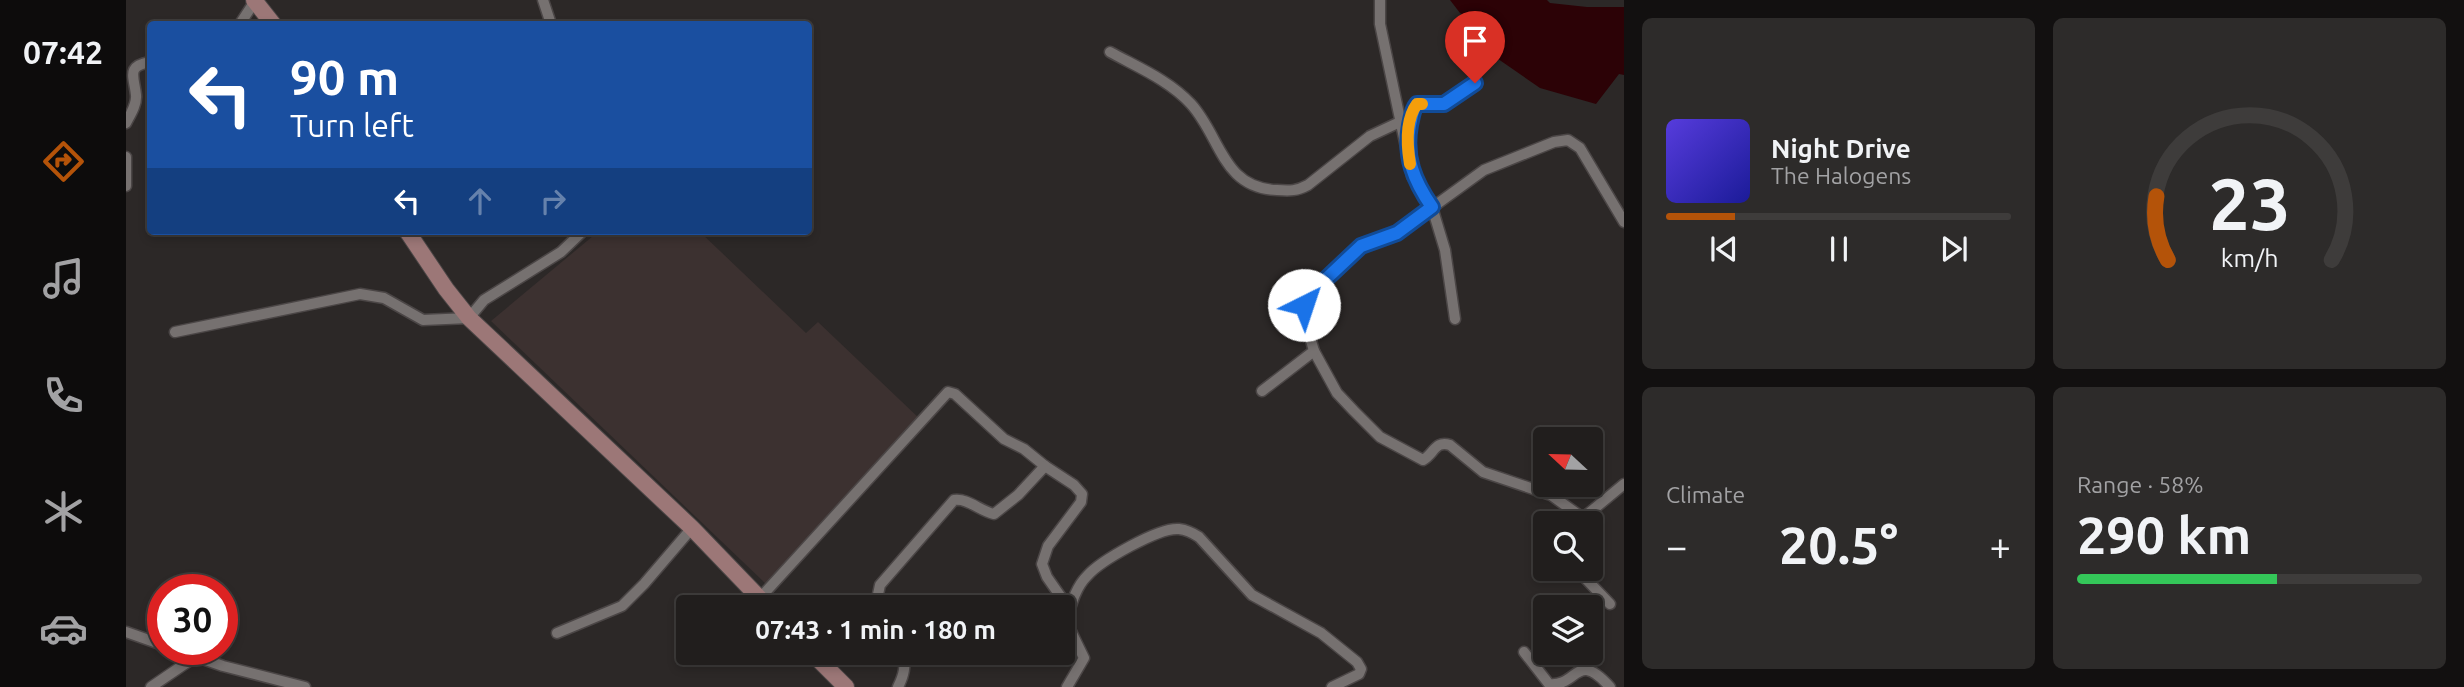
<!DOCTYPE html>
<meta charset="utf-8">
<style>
body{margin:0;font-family:Ubuntu,sans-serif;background:#2d2b2a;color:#f1f3f6;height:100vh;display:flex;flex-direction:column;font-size:26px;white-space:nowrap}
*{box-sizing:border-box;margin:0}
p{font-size:23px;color:#a2a2a4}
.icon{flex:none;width:38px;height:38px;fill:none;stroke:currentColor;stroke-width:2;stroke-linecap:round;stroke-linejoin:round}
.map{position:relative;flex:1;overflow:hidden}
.panel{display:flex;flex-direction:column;gap:18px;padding:18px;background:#121010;width:840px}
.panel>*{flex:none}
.guide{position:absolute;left:21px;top:21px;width:665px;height:214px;border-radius:7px;box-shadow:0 4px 10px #0003,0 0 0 2px #3e3c3b;background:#1a4fa0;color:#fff;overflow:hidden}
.needle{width:46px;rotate:292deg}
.tools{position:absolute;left:1407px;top:427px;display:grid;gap:14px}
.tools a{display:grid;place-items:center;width:70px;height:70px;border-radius:7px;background:#211e1d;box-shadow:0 4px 10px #0003,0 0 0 2px #3e3c3b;font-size:35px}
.speed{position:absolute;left:21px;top:574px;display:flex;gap:14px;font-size:35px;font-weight:700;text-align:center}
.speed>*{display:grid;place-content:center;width:91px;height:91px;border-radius:50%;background:#211e1d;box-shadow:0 4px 10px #0003,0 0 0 2px #3e3c3b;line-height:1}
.speed .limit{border:10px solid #d22;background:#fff;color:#111}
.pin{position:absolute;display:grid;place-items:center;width:60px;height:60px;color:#fff;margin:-72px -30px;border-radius:50% 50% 50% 0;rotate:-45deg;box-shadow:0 0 7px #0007}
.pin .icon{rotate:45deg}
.me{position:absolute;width:77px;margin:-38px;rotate:41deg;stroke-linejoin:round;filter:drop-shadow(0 0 5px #0008)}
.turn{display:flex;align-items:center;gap:24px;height:147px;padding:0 28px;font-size:32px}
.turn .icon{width:91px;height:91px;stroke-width:2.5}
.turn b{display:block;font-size:49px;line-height:60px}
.lanes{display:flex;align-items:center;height:66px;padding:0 28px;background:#0003;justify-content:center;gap:35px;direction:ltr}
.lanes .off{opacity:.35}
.big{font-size:52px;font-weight:700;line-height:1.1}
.panel .tile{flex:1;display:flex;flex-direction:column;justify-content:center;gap:10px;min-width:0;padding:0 24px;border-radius:10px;background:#2d2b2a}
.panel .dial{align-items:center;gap:0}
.dial svg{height:182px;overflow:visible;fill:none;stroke:#3e3c3b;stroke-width:7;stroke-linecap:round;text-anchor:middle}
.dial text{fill:#f1f3f6;stroke:none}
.song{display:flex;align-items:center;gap:21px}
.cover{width:84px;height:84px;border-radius:10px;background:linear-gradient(135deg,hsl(250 70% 55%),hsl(240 70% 35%))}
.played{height:7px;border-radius:4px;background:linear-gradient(90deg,#b45309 20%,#3e3c3b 20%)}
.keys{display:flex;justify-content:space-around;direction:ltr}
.heat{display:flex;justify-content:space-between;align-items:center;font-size:38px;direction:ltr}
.charge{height:10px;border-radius:5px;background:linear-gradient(90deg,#34c759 58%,#3e3c3b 0)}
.panel .tiles{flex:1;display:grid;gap:18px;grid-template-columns:repeat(2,1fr)}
.trip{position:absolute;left:550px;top:595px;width:399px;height:70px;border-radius:7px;background:#211e1d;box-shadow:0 4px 10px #0003,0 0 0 2px #3e3c3b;font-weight:700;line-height:70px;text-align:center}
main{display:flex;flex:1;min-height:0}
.tab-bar{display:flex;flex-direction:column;width:126px;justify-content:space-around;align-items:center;background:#0d0c0c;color:#a2a2a4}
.tab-bar .icon{width:49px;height:49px}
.tab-bar .selected{color:#b45309}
.tab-bar b{font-size:32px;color:#f1f3f6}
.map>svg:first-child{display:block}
</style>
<main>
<nav class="tab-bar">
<b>07:42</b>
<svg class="icon selected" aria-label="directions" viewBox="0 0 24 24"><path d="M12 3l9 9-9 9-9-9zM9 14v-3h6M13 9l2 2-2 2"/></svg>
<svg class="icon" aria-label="music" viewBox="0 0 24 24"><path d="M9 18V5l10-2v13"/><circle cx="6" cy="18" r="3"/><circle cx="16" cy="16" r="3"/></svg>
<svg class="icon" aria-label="phone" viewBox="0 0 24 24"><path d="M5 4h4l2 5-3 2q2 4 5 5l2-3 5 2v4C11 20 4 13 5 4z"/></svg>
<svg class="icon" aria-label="climate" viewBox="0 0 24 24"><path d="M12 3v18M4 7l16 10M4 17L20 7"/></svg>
<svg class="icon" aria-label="car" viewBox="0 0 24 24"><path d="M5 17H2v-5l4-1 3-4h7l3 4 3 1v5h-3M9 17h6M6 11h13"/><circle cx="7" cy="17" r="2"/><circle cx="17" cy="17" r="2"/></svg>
</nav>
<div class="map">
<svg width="1498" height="687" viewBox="0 0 1498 687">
<rect width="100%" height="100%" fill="#2c2827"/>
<polygon fill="#3c3130" points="473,231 573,231 680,333 692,322 795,420 640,584 365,321"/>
<polygon fill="#2c0206" points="1324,0 1421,0 1424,3 1461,7 1498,7 1498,75 1493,74 1470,104 1414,88 1362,52 1357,26 1334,13"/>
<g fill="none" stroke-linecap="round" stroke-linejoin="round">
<defs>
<g id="street">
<polyline points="417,0 425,24"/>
<polyline points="1254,0 1254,24 1286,176 1306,207 1319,250 1329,319"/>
<polyline points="114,24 129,1"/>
<path d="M984,52C1011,67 1043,80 1065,104C1095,137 1096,188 1151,190C1164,191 1171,191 1182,185L1244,136L1276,121"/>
<path d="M0,123C4,115 11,105 10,95C8,76 0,66 24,62"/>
<polyline points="1282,138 1286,112 1291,104 1318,104 1349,83"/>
<polyline points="0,157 0,186"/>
<polyline points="49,332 234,294 258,298 297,320 343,318 358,300 435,252 457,231"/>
<path d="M1188,351L1211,393L1228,411L1254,437L1297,460C1308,454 1309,440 1324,445L1357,472L1425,495L1457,518L1456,523"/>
<polyline points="1136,391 1188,351 1178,316 1178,305 1200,279 1235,246 1271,233 1358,170 1428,142 1442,140 1454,148 1498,222"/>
<polyline points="1457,518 1498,484"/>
<polyline points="1456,569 1460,579 1484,604"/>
<polyline points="634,598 822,392 829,394 878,439 898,449 919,466 948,485 956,494 955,502 922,546 916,564 921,577 944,610"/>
<path d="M756,607L751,599L754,585L828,500C842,498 854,511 868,514L892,495L919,466"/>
<polyline points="0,632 37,645"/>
<polyline points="431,633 496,606 518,584 566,528"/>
<polyline points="48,649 97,666 179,687"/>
<path d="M1398,652L1423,684C1452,687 1450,649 1484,687"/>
<polyline points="25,687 69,657"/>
<path d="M772,687C778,675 780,666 777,653"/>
<path d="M941,687L958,658L940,621C945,606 949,588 961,576C974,561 1033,527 1053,529C1061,530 1067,533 1073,537L1126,595L1195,633L1231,662L1235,669L1233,674L1206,687"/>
</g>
<g id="secondary">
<polyline points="128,0 147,24"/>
<polyline points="281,231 320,289 343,318 566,528 642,607"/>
<polyline points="686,653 720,687"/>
</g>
</defs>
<use href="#street" stroke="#4b4646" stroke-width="13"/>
<use href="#secondary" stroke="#4b4646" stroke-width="18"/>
<use href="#street" stroke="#767170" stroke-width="10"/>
<use href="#secondary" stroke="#9c7777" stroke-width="16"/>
</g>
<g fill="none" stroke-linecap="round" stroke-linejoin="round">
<defs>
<path id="route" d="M1178,305L1200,279L1235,246L1271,233L1306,207C1288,181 1278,157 1284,125C1286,117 1286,110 1291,104H1318L1349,83"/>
</defs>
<use href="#route" stroke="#114b97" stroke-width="18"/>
<use href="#route" stroke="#1a73e8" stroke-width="12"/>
<path stroke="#f59e0b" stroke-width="12" d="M1284,164C1281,146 1279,120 1291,104H1296"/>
</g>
</svg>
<div class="tools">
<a><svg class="needle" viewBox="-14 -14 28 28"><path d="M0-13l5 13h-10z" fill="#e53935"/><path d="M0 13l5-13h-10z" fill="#a2a2a4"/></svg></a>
<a><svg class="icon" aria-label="search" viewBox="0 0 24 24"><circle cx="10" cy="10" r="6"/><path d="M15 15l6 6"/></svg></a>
<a><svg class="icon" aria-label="layers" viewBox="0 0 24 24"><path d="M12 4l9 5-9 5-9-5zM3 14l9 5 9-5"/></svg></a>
</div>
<div class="speed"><div class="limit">30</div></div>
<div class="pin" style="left:1349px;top:83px;background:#d93025"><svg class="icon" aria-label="arrive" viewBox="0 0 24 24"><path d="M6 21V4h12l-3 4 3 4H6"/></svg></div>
<svg class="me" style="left:1178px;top:305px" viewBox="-20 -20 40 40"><circle r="19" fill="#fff"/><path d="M0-13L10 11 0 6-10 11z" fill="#1a73e8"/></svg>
<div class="trip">07:43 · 1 min · 180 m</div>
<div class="guide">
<div class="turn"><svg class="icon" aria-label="left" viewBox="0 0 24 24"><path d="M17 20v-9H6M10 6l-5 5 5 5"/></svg><div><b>90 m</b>Turn left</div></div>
<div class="lanes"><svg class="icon" aria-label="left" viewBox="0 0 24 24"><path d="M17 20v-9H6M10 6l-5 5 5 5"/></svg><svg class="icon off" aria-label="ahead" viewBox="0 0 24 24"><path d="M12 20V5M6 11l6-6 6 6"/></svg><svg class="icon off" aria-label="right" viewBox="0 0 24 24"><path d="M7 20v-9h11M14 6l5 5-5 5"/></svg></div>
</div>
</div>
<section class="panel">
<div class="tiles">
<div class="tile">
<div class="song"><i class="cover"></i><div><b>Night Drive</b><p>The Halogens</p></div></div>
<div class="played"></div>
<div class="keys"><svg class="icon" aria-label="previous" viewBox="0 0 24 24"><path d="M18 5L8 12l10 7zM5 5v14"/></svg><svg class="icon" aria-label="pause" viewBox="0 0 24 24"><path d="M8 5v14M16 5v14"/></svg><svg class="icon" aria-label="next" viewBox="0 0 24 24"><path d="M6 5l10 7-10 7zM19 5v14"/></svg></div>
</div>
<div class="tile dial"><svg viewBox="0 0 100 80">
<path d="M14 69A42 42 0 1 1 86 69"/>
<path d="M14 69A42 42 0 0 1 9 41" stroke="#b45309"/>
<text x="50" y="56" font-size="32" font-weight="700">23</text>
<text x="50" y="72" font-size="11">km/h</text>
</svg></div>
<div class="tile"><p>Climate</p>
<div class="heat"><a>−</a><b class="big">20.5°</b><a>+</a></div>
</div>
<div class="tile"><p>Range · 58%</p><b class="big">290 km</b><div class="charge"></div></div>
</div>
</section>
</main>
